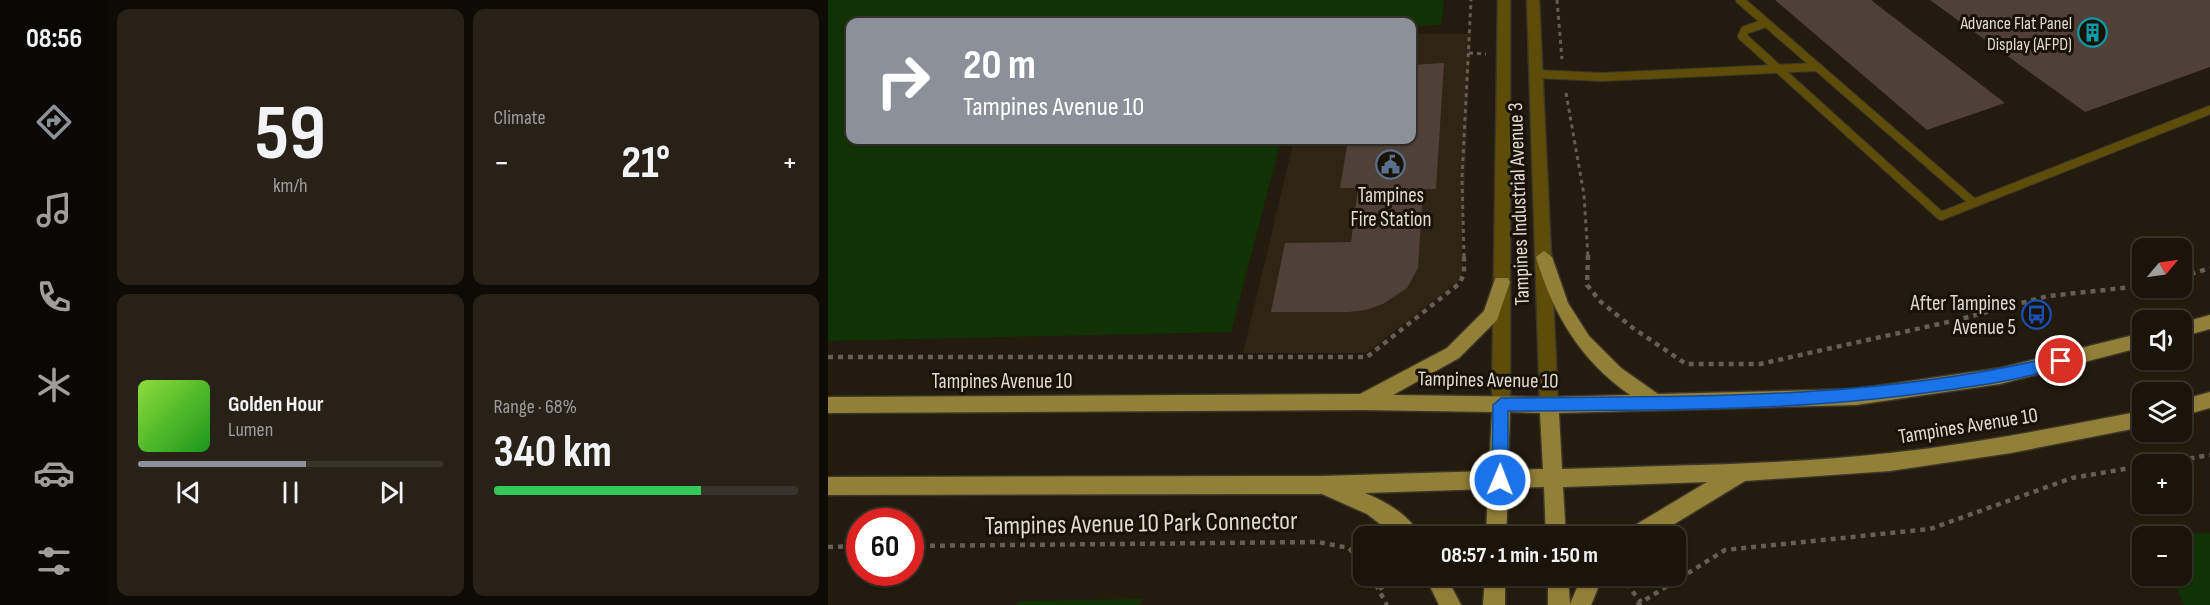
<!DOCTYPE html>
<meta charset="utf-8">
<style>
body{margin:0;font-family:"Sofia Sans Condensed",sans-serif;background:#272118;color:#f1f3f6;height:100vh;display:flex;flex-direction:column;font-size:22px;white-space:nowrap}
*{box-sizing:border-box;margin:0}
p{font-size:20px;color:#9f9e9c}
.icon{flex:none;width:33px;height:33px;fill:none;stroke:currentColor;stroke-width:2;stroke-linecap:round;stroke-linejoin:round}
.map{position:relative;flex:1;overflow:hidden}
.side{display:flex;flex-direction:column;gap:9px;padding:9px;background:#0e0b06;width:720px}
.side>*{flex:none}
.banner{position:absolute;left:18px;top:18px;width:570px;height:126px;border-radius:12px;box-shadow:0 2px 4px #0004,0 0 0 2px #38332b;background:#8c9099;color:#fff;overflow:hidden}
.needle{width:39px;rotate:61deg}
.tools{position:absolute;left:1304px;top:238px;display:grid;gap:12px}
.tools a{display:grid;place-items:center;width:60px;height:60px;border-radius:12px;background:#1a140a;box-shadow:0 2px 4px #0004,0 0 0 2px #38332b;font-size:30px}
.speed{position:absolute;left:18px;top:508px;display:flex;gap:12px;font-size:30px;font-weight:700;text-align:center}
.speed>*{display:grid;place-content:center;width:78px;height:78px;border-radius:50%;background:#1a140a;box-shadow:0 2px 4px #0004,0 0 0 2px #38332b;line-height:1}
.speed .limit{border:9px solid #d22;background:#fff;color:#111}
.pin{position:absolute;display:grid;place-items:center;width:51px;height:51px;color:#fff;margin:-26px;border:3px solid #fff;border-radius:50%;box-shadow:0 2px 6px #0007}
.me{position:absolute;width:66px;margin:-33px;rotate:1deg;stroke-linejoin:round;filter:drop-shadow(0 0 4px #0008)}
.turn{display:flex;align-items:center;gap:21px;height:126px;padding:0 18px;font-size:27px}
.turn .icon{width:78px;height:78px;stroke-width:2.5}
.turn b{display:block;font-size:42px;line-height:51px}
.big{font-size:45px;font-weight:700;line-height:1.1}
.side .card{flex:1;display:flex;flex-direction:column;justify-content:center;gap:9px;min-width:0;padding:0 21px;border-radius:12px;background:#272118}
.side .dial{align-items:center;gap:0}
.dial b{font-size:78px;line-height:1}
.song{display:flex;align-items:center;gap:18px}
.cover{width:72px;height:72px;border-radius:9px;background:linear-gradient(135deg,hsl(90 70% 55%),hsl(120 70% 35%))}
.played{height:6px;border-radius:3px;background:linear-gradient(90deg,#8c9099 55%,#38332b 55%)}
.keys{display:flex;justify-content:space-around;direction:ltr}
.heat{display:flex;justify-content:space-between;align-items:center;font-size:33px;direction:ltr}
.charge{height:9px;border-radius:4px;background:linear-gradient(90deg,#34c759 68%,#38332b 0)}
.side .tiles{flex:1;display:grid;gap:9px;grid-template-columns:repeat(2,1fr)}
.trip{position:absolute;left:525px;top:526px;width:333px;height:60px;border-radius:12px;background:#1a140a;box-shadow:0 2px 4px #0004,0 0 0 2px #38332b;font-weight:700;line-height:60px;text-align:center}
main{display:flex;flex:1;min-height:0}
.tabs{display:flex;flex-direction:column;width:108px;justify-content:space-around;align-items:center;background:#0a0804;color:#9f9e9c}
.tabs .icon{width:42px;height:42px}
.tabs .current{color:#8c9099}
.tabs b{font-size:27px;color:#f1f3f6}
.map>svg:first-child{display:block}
</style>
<main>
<nav class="tabs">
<b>08:56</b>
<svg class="icon current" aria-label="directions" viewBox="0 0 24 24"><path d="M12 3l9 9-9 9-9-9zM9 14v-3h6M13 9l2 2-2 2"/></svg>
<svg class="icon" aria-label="music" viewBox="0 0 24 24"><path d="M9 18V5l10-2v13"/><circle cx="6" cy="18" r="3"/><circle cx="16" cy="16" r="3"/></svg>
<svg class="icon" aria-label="phone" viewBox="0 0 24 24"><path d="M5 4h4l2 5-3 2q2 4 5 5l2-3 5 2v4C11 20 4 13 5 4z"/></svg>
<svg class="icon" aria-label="climate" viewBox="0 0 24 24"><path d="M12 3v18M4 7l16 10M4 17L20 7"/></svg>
<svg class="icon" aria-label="car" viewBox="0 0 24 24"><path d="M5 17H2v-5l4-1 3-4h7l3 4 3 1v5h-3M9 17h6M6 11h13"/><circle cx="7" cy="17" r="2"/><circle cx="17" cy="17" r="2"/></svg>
<svg class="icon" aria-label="filters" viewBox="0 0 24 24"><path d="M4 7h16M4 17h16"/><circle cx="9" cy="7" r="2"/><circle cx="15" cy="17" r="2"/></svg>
</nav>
<section class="side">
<div class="tiles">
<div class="card dial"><b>59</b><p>km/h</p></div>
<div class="card"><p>Climate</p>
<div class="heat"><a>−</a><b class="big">21°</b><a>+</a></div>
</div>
<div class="card">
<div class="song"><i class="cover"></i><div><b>Golden Hour</b><p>Lumen</p></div></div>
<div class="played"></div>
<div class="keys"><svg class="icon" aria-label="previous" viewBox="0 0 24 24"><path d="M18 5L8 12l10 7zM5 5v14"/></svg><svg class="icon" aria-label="pause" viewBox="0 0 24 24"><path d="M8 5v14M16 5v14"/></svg><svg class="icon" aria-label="next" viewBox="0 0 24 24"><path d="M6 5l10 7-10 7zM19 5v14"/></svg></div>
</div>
<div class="card"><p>Range · 68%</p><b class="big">340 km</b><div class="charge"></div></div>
</div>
</section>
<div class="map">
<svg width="1382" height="605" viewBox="0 0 1382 605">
<rect width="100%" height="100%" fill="#221b0e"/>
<polygon fill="#2f2516" points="584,34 643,34 633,279 538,353 415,353 466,140 584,140"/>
<g fill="#113205">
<polygon points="0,0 616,0 613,25 584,26 584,22 22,22 22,140 453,140 403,332 0,341"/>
<polygon points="1382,533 1382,605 1356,605 1344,576 1353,576 1353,537 1327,537 1326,534"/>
<polygon points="316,599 310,605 189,605 191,601"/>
</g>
<g fill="#4f4137">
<polygon points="947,0 1043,0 1177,103 1099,130"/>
<polygon points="1102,0 1382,0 1382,67 1257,112"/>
<polygon points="616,63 608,189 595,189 590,268 579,288 555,304 538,310 520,312 443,312 457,243 523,242 530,188 512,188 520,140 584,140 584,65"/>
</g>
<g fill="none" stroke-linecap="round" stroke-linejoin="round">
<defs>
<g id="service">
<polyline points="912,0 1146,203"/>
<polyline points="938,23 917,30 914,36 1113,216 1382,110"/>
<polyline points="709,74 774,77 988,67"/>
</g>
<g id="minor">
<polygon points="670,0 682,0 682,405 679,411 673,413 667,411 664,405"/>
<polygon points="699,0 711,0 730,405 727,411 721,413 715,411 712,405"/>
</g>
<g id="primary">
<path d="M716,251L724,257L740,303L761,336L793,368L830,394L1028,389L1172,368L1314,333V347L1172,384L1028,405L731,413L734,469C843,465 953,465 1062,453C1147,444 1230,427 1314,411V427L1183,453L1062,471L917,481L825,537H796L799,530L879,482L735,487L738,537H718L716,487L680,488L678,537H658L660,489L537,493C558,502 583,515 592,537H569L539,514L494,494L0,495V477L494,476L661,471L664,412L535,410L0,413V397L532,394L619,348L656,311L666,282L668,278H680L682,282L669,320L631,358L565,395L721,397L802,395C752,360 725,314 708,257ZM682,412L712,413L715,469L680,470Z"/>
<polygon points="1382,315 1382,329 1353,337 1353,323"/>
<polygon points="1382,392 1382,408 1353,416 1353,400"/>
<polygon points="597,576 618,576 633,605 611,605"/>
<polygon points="657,576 677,576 677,605 655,605"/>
<polygon points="720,576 740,576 742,604 754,576 775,576 763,605 720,605"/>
</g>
</defs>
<use href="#service" stroke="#3c3629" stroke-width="10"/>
<use href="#minor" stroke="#3c3629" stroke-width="3"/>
<use href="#primary" stroke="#3c3629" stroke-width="3"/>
<g stroke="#645e53" stroke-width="3" stroke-dasharray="4 4" stroke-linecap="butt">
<polyline points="729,0 734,59"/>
<polyline points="641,53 658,54"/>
<polyline points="738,93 756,195 760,257"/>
<polyline points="636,257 634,178 643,0"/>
</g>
<g stroke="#645e53" stroke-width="4.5" stroke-dasharray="5 5" stroke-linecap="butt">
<polyline points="760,255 759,285 773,302 805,328 858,364 932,364 1129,320 1220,296 1314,286"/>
<polyline points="1353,277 1382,268"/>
<polyline points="0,357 539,357 632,283 636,273 636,255"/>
<polyline points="1322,465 1382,455"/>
<polyline points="750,533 757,532 760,537"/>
<polyline points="690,537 707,536"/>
<polyline points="82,546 490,542 521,548 536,566"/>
<polyline points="0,547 32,546"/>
<polyline points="543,576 559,605"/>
<polyline points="792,576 813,602"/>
<polyline points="551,589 574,576"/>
<polyline points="809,605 897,550 1102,529 1244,478 1314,466"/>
</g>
<use href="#service" stroke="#5d4d08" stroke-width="8"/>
<use href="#minor" fill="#5d4d08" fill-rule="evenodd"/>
<use href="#primary" fill="#938038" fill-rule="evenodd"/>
</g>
<path fill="#1a73e8" stroke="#114b97" stroke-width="1.5" d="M1233,355L1240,361L1238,365C1195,380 1149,386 1104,392C964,412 822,410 680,411V480L678,486L672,488L666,486L664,480L665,405L673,398C861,396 1049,401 1233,355Z"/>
<defs>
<symbol id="building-ring" viewBox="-11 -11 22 22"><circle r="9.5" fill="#191206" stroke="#0f9aa8" stroke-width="1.5"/><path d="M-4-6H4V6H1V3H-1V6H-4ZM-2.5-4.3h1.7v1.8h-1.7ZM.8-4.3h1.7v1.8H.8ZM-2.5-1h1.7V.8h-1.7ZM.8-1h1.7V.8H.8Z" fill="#0f9aa8"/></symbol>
<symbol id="civic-ring" viewBox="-11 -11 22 22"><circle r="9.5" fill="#191206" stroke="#5c6f8a" stroke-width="1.5"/><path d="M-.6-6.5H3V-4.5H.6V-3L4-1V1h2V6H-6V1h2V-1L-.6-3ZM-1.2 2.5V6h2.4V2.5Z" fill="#5c6f8a"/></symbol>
<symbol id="bus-ring" viewBox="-11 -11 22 22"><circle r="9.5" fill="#191206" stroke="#1a4fb4" stroke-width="1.5"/><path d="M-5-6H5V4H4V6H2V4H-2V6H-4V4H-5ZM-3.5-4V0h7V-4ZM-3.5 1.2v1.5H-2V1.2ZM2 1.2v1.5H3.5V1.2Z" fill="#1a4fb4"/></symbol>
</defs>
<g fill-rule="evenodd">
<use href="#building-ring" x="1248" y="16" width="33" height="33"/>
<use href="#civic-ring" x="546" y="148" width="33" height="33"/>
<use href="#bus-ring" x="1192" y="298" width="33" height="33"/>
</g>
<g text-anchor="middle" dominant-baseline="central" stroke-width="6" stroke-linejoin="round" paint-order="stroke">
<g font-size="18" fill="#dfdad2" stroke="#191206" text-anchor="end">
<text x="1244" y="23">Advance Flat Panel<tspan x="1244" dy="21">Display (AFPD)</tspan></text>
</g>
<g font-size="21" fill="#dfdad2" stroke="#191206">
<text x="563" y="195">Tampines<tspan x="563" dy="24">Fire Station</tspan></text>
<text x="1188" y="303" text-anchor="end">After Tampines<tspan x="1188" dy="24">Avenue 5</tspan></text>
</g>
<g font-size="21" fill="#dfdad2" stroke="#191206">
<text transform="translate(691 204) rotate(-92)">Tampines Industrial Avenue 3</text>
<text transform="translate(660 380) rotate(1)">Tampines Avenue 10</text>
<text x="174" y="381">Tampines Avenue 10</text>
<text transform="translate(1140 426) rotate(-9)">Tampines Avenue 10</text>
</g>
<g font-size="26" fill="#dfdad2" stroke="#191206">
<text transform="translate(313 524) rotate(-1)">Tampines Avenue 10 Park Connector</text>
</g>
</g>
</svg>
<div class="tools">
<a><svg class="needle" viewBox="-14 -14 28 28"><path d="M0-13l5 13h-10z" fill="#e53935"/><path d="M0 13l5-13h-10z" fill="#9f9e9c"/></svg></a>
<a><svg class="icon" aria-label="sound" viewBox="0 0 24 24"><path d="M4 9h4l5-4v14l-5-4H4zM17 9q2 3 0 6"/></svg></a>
<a><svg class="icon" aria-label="layers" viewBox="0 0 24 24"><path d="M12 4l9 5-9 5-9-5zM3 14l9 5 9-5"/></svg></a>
<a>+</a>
<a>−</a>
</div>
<div class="speed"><div class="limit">60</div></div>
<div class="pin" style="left:1233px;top:361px;background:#d93025"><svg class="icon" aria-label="arrive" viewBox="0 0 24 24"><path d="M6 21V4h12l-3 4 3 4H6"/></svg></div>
<svg class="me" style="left:672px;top:480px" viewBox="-20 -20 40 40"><circle r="17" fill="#1a73e8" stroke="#fff" stroke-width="3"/><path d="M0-11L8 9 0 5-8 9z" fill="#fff"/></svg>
<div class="trip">08:57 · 1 min · 150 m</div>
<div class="banner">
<div class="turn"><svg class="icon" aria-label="right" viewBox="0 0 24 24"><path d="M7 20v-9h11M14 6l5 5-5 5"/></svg><div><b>20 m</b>Tampines Avenue 10</div></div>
</div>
</div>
</main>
